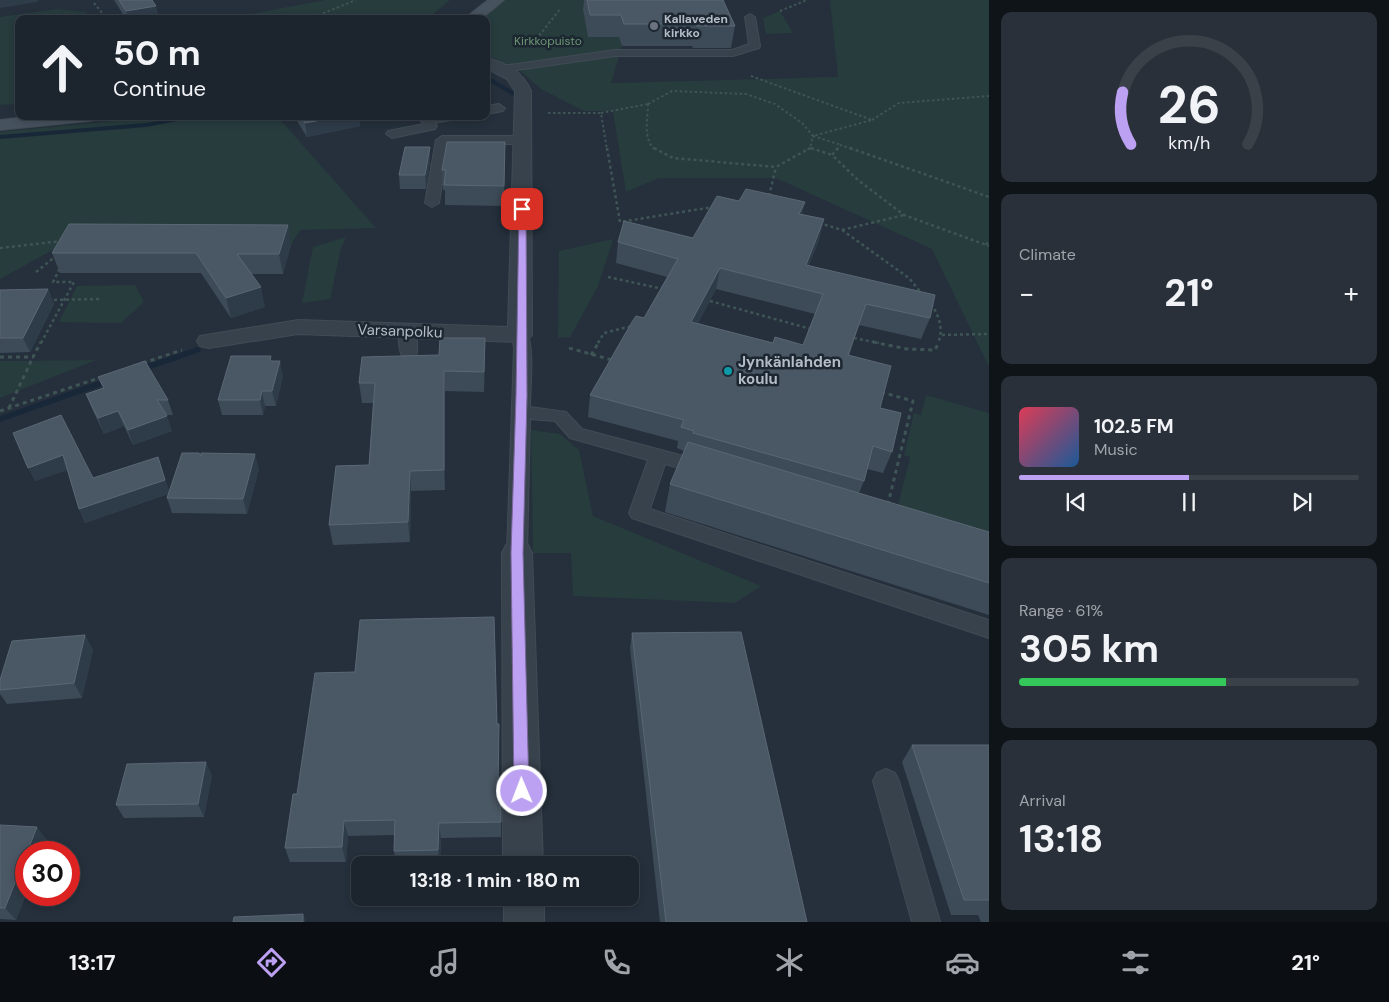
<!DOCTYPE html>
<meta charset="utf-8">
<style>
body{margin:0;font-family:"DM Sans",sans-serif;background:#293039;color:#f1f3f6;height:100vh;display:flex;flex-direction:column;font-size:19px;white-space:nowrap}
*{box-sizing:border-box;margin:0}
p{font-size:16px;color:#a0a4aa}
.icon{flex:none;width:28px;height:28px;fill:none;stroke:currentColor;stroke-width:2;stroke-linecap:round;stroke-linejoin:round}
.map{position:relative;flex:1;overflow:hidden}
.panel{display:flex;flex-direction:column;gap:12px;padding:12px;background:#0f1419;width:400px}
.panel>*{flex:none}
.hud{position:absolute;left:15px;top:15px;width:475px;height:105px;border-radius:10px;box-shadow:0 2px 8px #0003,0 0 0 1px #3a4149;background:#1c242d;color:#f1f3f6;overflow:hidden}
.speed{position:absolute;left:15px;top:841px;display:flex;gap:10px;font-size:25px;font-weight:700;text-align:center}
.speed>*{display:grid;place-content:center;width:65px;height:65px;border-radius:50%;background:#1c242d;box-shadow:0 2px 8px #0003,0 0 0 1px #3a4149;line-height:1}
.speed .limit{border:8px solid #d22;background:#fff;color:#111}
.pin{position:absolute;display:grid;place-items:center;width:42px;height:42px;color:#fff;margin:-21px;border-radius:10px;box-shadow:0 2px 8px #0006}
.me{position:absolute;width:55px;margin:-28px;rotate:359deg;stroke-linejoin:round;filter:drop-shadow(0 0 4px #0008)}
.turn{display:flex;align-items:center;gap:18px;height:105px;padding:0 15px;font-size:22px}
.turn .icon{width:65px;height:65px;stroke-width:2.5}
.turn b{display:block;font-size:35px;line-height:42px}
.big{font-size:38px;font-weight:700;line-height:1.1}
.panel .card{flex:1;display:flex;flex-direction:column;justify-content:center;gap:8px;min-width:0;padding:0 18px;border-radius:10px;background:#293039}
.panel .dial{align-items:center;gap:0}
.dial svg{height:130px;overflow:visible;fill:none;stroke:#3a4149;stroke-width:7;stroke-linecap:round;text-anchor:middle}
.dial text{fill:#f1f3f6;stroke:none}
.song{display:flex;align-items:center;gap:15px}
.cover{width:60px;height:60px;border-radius:8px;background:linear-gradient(135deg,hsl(350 70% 55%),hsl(210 70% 35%))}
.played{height:5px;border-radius:2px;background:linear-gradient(90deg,#bca0f2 50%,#3a4149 50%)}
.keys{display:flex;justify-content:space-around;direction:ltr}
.heat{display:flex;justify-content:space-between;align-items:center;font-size:28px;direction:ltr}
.charge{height:8px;border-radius:4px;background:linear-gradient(90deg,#34c759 61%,#3a4149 0)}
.trip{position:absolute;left:351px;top:856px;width:288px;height:50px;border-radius:10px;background:#1c242d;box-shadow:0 2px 8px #0003,0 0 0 1px #3a4149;font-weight:700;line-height:50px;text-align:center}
.menu{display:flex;height:80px;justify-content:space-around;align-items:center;background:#0b0e12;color:#a0a4aa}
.menu .icon{width:35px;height:35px}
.menu .on{color:#bca0f2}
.menu b{font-size:22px;color:#f1f3f6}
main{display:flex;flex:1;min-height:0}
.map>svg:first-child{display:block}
</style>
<main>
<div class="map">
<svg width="989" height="922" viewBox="0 0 989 922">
<rect width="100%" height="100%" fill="#25303c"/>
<g fill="#273c3d">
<polygon points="325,0 450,0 427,19 225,19"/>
<polygon points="498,0 621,0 589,37 619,37 622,46 611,83 838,77 830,0 989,0 989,367 932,249 776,178 659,178 626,192 613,111 584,111 541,89 517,68 486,55 486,19 481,19"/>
<polygon points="57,9 85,12 93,19 19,19 19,104 0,105 0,17"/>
<polygon points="780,11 793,33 766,34 763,18"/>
<polygon points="164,116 277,116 376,228 300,230 291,245 85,232 0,279 0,132"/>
<polygon points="346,237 341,248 330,299 302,303 313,247"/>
<polygon points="613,239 598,286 570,337 558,338 559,251"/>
<polygon points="135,285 144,302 121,323 59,322 77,286"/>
<polygon points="96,360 0,398 0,361"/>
<polygon points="926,395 989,413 989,548 895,518 910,457 904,455 914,413 921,415"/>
<polygon points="531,430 560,434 579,450 593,516 761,586 735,603 573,596 571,553 533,553"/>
</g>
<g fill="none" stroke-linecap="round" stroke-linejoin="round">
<g fill="#182839" fill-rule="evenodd">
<polygon points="486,75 520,95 519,107 514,106 515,97 486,80"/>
<polygon points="188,116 204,116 146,127 0,139 0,135 146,123"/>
<polygon points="197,347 200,348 201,350 200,352 139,373 136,374 131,371 133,369"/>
<polygon points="113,376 118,379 116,381 0,422 0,416"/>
</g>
<defs>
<g id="service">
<polygon points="750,14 755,17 760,46 759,48 733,56 615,56 502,72 496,69 502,66 615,50 732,50 749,44 745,17"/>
<polygon points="499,104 505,108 503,111 486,114 486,106"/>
<polygon points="433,116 458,116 456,119 434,123 437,126 435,129 392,138 386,134 388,131 424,124 421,121 423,118"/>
<polygon points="442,136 522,136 528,140 522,144 448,144 439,203 432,207 425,203 436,140"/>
<path d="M407,326L413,328C417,334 419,351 415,358L409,359L403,358C399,351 397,334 401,328Z"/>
<path d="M520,330L526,331C535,346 530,389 530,407L566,412L582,429L710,463L712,468L710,473L703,475L665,464L650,509L989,620V638L632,518L629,513L648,460L570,438L555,421L530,419L527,553L524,559L517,561L510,559L507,553L514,348L512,335L514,331Z"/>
<polygon points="886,769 895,773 899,781 940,922 912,922 873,781 877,773"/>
</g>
<g id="minor">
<path d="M486,58C507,63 522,71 531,91L532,335L528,340L520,342L298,334L209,348L200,346L197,341L200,336L298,320L508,327L515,91L507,79L486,68Z"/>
<polygon points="517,541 528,545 532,553 543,865 503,865 502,553 506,545"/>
<rect x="504" y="898" width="40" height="24"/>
</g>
<g id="secondary">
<polygon points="488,0 504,0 481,19 464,19"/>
<polygon points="34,116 98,116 95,120 89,121 0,130 0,120"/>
</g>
</defs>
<use href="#service" stroke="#414b55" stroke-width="2"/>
<use href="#minor" stroke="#414b55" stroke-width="2"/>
<use href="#secondary" stroke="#414b55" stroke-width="2"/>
<g stroke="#3f5555" stroke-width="2" stroke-dasharray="2.5 2.5" stroke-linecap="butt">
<polyline points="94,3 107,19"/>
<polyline points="780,11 807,0"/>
<polyline points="309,19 356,0"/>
<polyline points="538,45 538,37 561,8"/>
<polyline points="751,76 872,120 813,136"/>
<path d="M648,104C648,118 642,141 656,150"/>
<polyline points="648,104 672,91 746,94 775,104 802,123 813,136 810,148 807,150"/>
<polyline points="548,113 601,113 607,150"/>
<polyline points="601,113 648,104"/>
<polyline points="872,120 899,103 989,96"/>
<polyline points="813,136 841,145"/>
<polyline points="810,148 815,150"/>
<polyline points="837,150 841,145 854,150"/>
</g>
<g stroke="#3f5555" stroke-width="2.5" stroke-dasharray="3 3" stroke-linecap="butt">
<polyline points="607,148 620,222 713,207"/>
<polyline points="654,148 673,158 776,167 810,148"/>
<polyline points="811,148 832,155"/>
<polyline points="838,148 832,155 858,180 904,215 989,246"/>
<polyline points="850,148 989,197"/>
<polyline points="769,196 776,167"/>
<polyline points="819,223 842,230 909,278 922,294"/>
<polyline points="842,230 904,215"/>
<polyline points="986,245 989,241"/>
<polyline points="0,248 62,241"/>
<polyline points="36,272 56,256"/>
<polyline points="608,277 663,289"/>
<polyline points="48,300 102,299"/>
<polyline points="710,301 811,329"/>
<path d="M931,304C939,315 944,330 938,343"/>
<polyline points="942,335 989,334"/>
<polyline points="854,338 879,343"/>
<polyline points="41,343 74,282 53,282 60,268"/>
<polyline points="598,343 604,333 632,326"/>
</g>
<g stroke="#3f5555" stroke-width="3" stroke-dasharray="4 4" stroke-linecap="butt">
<polyline points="873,342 907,349 935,350 939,342"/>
<polyline points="569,348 612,360"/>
<polyline points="591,355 599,342"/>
<polyline points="0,357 33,357 41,342"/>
<polyline points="143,363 182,350"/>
<polyline points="881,392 913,401 888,504"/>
<polyline points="9,408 33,357"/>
<polyline points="0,411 102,377"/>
</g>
<use href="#service" fill="#38424c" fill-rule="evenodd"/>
<use href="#minor" fill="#38424c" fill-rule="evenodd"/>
<use href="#secondary" fill="#47525f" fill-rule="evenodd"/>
</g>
<g fill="#3d4b58" fill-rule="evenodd">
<polygon points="114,0 152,0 159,18 153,19 126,19"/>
<polygon points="584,0 723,0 735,26 731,48 693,48 692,46 622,46 619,37 588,37 583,9"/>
<polygon points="294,116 359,116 360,126 307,137"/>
<polygon points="505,142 504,206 445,205 445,190 443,190 442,170"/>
<polygon points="430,147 430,161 426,189 400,189 399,175"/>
<path d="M739,201L805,202L802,214L824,219L819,240L809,265L930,318L921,339L859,325L849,356L880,408L892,452L883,473L867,469L864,481L859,493L989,532V615L665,512L670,484L684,451L677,448L678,441L588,417L590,395L644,318L667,277L616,263L618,242L693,238ZM716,289L815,314L803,345L773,343L698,323Z"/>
<polygon points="291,245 283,274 251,274 265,307 231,318 201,273 60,273 52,253"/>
<polygon points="48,289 54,304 30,352 0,353 0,290"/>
<polygon points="485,358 484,392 445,391 445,490 411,491 410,542 333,545 329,525 369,465 373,403 362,403 359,383"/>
<polygon points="272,361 283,376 276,406 265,406 263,415 222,415 218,400"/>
<polygon points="98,377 168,400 173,415 166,415 172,431 133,445 124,426 104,434 92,409 86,394 103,388"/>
<polygon points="13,433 93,478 169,491 201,456 259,469 247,514 172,513 167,498 168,494 85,523 79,509 67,470 35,481"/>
<polygon points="632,633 807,922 660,922 630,648"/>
<polygon points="85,635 93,650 82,698 7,704 0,694 0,680"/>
<polygon points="912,745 989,745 989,922 981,922 978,915 951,915 902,762"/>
<polygon points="212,775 204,817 124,818 116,805"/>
<polygon points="501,791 501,837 441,838 440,864 396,865 394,851 394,835 348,836 346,862 290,862 285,848 293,794"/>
<polygon points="0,825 47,840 16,920 0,919"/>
</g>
<g fill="#2e3b48">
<polygon points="0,0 38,0 38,2 0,8"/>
<polygon points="156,6 159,18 153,19 128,19 126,11"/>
<polygon points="342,116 359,116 360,126 307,137 305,123"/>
<polygon points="430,147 430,161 426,189 425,175"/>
<polygon points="805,202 800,222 799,214"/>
<polygon points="824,219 819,240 801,285 806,265"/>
<polygon points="288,225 291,245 283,274 279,254"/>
<polygon points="720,268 716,289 687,343 691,322"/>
<polygon points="261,287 265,307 231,318 226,298"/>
<polygon points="48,289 54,304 30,352 23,338"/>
<polygon points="485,338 485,358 484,392 484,372"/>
<polygon points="280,361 283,376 276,406 272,391"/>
<polygon points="444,371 445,391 445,490 444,470"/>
<polygon points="262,391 265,406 263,415 260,400"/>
<polygon points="118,411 124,426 104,434 98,418"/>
<polygon points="167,416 172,431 133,445 128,430"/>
<polygon points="255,454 259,469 247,514 243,499"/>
<polygon points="63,455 69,469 35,481 28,468"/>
<polygon points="158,457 170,493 85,523 79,509"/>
<polygon points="410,471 411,491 410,542 408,522"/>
<polygon points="85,635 93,650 82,698 74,683"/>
<polygon points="206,762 212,775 204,817 198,804"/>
<polygon points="344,821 348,836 346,862 342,847"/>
<polygon points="439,823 441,838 440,864 438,850"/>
<polygon points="37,827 47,840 42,852 27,852"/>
<polygon points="26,853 26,893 16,920 5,908"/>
<polygon points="303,914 306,922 303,922"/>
</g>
<g fill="#4a5764" stroke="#5a6774" fill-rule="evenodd">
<polygon points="119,0 152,0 156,6 126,11"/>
<polygon points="587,0 723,0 735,26 696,26 695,24 624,24 621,15 590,15"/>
<polygon points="301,116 342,116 305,123"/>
<polygon points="447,142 505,142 504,186 444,185 446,170 442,170"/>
<polygon points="405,147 430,147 425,175 399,175"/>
<path d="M746,189L805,202L799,214L824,219L806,265L935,295L930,318L866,304L848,355L891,366L880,408L901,413L892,452L873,446L864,481L693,433L694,431L681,427L684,420L590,395L632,322L636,316L644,318L678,259L618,242L624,221L693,238L717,196L739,201ZM720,268L823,294L803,345L775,337L773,343L691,322Z"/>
<polygon points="69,224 288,225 279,254 237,254 261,287 226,298 196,253 52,253"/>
<polygon points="48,289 23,338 0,338 0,290"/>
<polygon points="440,338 485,338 484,372 444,371 444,470 410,471 408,522 329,525 336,466 369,465 375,383 359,383 362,357 439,355"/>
<polygon points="231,356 271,356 270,361 280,361 272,391 262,391 260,400 218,400"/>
<polygon points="145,361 168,400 157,400 167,416 128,430 118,411 98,418 86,394 104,388 98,377"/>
<polygon points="61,415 93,478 158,457 165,480 79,509 63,455 28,468 13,433"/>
<polygon points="688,442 989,532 989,583 670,484"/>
<polygon points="182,453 199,453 201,456 201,453 255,454 243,499 167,498"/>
<polygon points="494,617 497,724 499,724 498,791 501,791 501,822 439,823 438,850 394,851 395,820 344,821 342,847 285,848 293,794 297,794 315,673 355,672 360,620"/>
<polygon points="741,632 807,922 666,922 632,633"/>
<polygon points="85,635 74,683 0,690 0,680 12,641"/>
<polygon points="912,745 989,745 989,900 964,900"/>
<polygon points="206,762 198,804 116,805 127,764"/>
<polygon points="0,825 37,827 5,908 0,908"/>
<polygon points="303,914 303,922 233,922 234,917"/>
</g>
<polygon fill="#bca0f2" stroke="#7a689d" points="519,208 526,209 527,396 523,553 529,791 527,796 522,798 516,796 514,791 511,553 516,396"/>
<circle fill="#6b7280" stroke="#1d2731" stroke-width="2" cx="654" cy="26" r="5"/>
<circle fill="#0f9aa8" stroke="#1d2731" stroke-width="2" cx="728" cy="371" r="5"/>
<g text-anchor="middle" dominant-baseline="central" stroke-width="5" stroke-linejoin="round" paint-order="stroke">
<g font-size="12" font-weight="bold" fill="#b4bdc7" stroke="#1d2731" text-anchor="start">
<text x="664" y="19">Kallaveden<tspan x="664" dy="14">kirkko</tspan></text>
</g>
<g font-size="12" fill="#6c9773" stroke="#1d2731">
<text x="548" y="41">Kirkkopuisto</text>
</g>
<g font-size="15" fill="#b4bdc7" stroke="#1d2731">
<text transform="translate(400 331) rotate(2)">Varsanpolku</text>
</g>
<g font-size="15" font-weight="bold" fill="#b4bdc7" stroke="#1d2731" text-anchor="start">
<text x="738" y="362">Jynkänlahden<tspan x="738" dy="17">koulu</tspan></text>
</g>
</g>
</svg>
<div class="speed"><div class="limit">30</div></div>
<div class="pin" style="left:522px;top:209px;background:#d93025"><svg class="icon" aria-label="arrive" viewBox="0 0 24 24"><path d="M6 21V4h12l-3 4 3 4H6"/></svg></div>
<svg class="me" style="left:522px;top:791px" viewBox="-20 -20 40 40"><circle r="17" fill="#bca0f2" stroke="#fff" stroke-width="3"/><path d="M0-11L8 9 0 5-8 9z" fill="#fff"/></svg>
<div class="trip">13:18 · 1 min · 180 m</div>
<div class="hud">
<div class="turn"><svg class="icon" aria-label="ahead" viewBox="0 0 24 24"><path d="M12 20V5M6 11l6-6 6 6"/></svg><div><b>50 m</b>Continue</div></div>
</div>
</div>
<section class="panel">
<div class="card dial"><svg viewBox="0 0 100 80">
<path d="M14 69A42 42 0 1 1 86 69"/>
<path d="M14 69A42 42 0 0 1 9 37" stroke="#bca0f2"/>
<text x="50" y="56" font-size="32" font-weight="700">26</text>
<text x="50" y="72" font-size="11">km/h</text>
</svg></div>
<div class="card"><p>Climate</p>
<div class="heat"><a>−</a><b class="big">21°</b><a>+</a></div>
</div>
<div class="card">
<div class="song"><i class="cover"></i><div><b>102.5 FM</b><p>Music</p></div></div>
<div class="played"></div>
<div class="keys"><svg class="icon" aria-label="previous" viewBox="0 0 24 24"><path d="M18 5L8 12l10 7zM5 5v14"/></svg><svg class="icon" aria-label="pause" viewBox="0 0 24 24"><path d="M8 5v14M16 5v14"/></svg><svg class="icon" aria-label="next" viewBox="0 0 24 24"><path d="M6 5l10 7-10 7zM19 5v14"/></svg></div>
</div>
<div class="card"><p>Range · 61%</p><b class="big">305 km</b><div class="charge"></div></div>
<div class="card"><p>Arrival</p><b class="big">13:18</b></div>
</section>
</main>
<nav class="menu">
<b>13:17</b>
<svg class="icon on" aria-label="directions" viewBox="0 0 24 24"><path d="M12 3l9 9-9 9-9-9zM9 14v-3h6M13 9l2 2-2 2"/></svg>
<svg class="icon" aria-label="music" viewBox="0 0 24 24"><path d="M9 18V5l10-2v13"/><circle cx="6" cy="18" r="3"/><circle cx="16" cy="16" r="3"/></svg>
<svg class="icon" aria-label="phone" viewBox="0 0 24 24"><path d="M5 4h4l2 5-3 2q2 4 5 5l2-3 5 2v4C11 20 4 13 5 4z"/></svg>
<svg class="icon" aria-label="climate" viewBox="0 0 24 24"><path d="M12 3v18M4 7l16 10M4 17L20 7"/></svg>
<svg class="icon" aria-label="car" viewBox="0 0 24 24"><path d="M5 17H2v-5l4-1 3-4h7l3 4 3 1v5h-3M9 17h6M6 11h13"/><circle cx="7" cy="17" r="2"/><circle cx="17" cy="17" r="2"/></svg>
<svg class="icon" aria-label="filters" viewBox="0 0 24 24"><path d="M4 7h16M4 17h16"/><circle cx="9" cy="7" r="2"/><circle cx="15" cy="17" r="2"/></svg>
<b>21°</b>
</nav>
